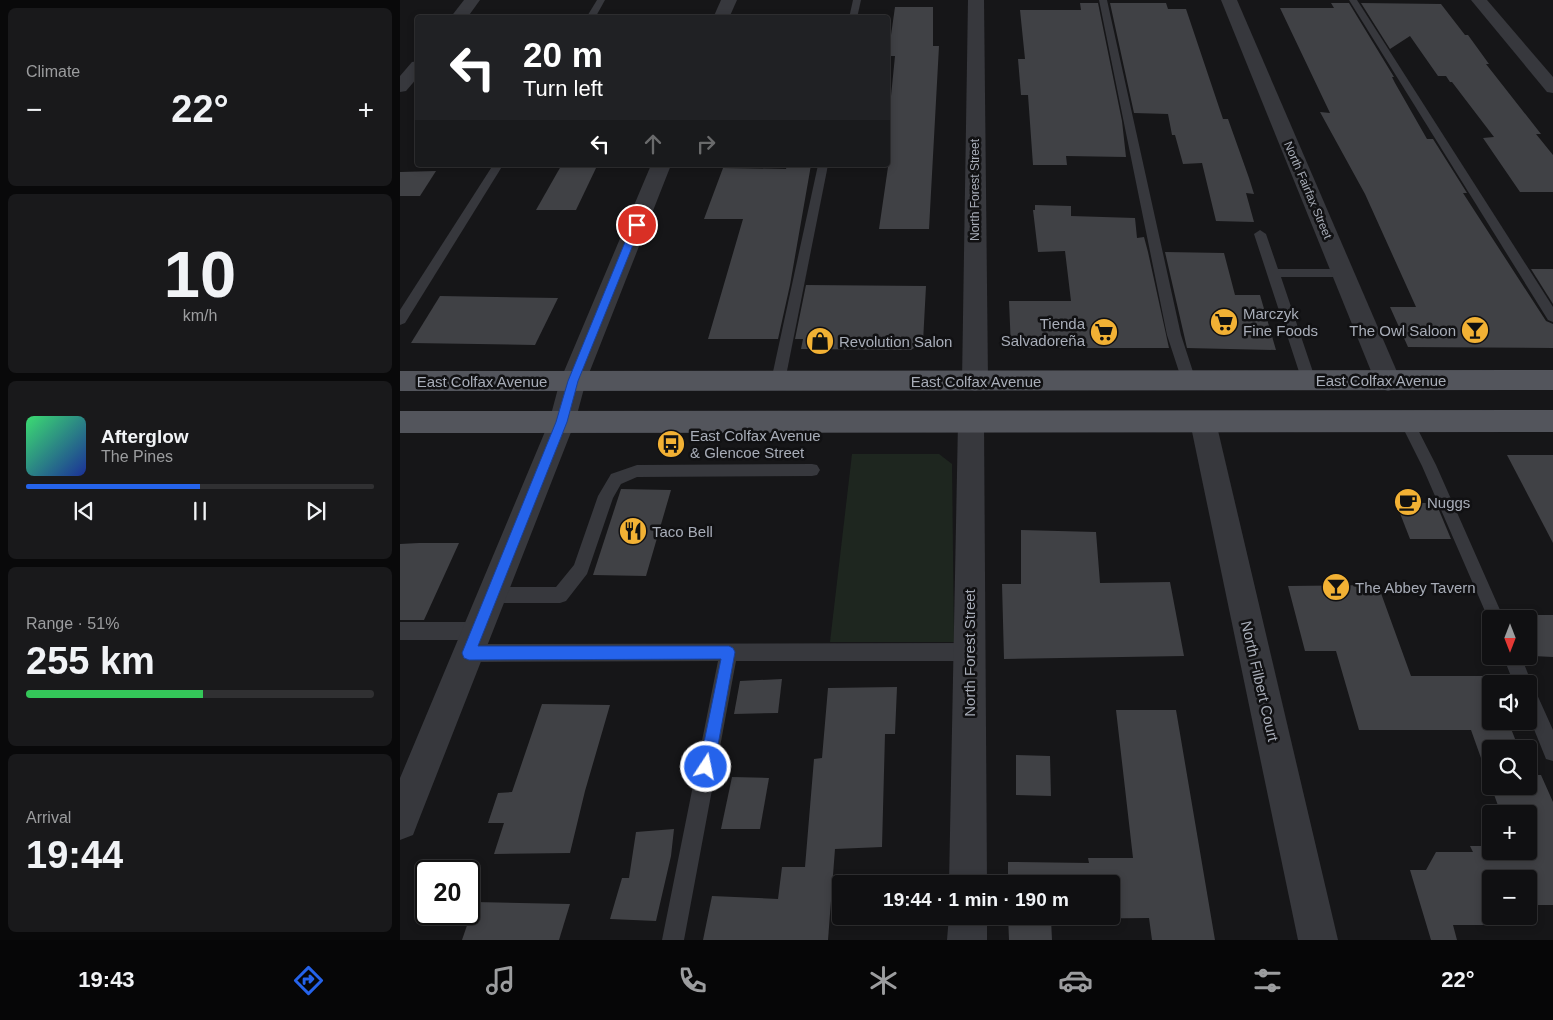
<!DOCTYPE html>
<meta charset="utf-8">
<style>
body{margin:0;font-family:Arial,sans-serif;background:#19191b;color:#f1f3f6;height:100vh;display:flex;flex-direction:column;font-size:19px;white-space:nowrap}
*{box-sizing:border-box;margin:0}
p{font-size:16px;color:#9c9d9f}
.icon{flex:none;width:28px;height:28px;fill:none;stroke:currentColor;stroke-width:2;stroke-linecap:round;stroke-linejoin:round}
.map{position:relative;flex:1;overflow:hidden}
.side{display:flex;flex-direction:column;gap:8px;padding:8px;background:#09090a;width:400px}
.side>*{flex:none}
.hud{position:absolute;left:15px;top:15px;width:475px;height:152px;border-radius:5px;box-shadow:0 2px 8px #0003,0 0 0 1px #303032;background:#202124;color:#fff;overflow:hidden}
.needle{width:32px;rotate:180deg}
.buttons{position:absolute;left:1082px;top:610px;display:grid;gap:10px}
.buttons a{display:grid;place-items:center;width:55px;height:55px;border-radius:5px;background:#101012;box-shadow:0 2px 8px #0003,0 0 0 1px #303032;font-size:25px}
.speed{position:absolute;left:15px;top:860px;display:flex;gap:10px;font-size:25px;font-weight:700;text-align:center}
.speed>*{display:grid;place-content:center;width:65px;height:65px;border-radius:50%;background:#101012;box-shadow:0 2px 8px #0003,0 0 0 1px #303032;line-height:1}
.speed .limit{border:2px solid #111;border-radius:8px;background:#fff;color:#111}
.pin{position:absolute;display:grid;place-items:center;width:42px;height:42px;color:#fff;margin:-21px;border:2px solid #fff;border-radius:50%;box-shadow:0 1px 5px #0007}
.me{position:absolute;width:55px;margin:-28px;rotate:11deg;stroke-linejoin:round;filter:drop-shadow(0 0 4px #0008)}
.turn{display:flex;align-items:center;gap:18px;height:105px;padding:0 25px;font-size:22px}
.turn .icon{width:65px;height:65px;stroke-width:2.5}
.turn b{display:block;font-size:35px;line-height:42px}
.lanes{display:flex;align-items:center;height:48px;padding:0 25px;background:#0003;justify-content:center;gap:25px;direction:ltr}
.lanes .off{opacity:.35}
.big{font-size:38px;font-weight:700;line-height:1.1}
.side .widget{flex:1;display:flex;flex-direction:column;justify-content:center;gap:8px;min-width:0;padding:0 18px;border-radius:8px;background:#19191b}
.side .dial{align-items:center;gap:0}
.dial b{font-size:65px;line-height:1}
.song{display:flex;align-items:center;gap:15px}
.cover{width:60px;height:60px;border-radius:8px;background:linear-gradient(135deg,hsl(140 70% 55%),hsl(230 70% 35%))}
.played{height:5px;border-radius:2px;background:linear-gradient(90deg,#2563eb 50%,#303032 50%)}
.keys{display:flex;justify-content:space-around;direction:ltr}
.heat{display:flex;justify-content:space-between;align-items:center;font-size:28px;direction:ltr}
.charge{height:8px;border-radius:4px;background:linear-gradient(90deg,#34c759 51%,#303032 0)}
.trip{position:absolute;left:432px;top:875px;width:288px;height:50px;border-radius:5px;background:#101012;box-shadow:0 2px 8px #0003,0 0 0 1px #303032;font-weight:700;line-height:50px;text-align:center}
.tabs{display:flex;height:80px;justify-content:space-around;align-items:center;background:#060607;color:#9c9d9f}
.tabs .icon{width:35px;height:35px}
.tabs .current{color:#2563eb}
.tabs b{font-size:22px;color:#f1f3f6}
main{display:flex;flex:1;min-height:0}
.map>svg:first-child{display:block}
</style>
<main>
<section class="side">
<div class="widget"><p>Climate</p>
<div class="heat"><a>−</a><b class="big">22°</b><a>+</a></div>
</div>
<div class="widget dial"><b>10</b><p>km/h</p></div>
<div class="widget">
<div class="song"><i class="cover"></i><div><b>Afterglow</b><p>The Pines</p></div></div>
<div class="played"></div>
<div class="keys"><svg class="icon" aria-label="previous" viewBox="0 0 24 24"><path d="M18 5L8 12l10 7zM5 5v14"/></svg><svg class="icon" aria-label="pause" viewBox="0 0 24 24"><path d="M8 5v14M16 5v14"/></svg><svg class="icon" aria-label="next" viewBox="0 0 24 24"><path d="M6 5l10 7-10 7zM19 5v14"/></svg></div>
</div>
<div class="widget"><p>Range · 51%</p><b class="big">255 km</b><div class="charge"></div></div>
<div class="widget"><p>Arrival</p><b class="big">19:44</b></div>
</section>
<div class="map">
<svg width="1153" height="940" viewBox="0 0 1153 940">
<rect width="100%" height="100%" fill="#161618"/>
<polygon fill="#1e261f" points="452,454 539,454 552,464 554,642 430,642"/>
<g fill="#404145">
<polygon points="680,3 698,3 722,121 726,157 666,156 667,165 633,165 628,95 621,95 618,59 625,59 620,10 681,10"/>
<polygon points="710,3 766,3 768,9 786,9 823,119 828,119 849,178 854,194 846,193 854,222 816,221 802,163 783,164 775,135 772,135 768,114 734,113"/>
<polygon points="931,3 949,3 994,77 992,77 995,83 1027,139 1033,139 1067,193 1063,193 1146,321 1153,324 1153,348 1008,347 990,307 1016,307 965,194 920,112 930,113 880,8 934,8"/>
<polygon points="961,3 1041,4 1065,35 1068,35 1089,64 1086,64 1141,134 1136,134 1153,155 1153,192 1120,192 1083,138 1094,137 1052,82 1050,82 1046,76 1038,76 1010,36 990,49"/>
<polygon points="495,7 533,7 533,46 539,46 529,229 479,229 488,167 488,126 495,56 488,56"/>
<polygon points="387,165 411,165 390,285 378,339 308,339 343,219 304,219 323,168 386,169"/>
<polygon points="161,166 197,166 176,210 136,210"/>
<polygon points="36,171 20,196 0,196 0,172"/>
<polygon points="635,205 671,206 671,216 735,218 737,238 744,237 748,252 769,348 611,348 609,301 671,301 665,251 638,252 633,210 635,210"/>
<polygon points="765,252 824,253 835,295 860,295 876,350 787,348"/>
<polygon points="1131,269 1153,269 1153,304"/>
<polygon points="406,285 526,286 523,342 511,350 401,349 403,339 395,339"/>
<polygon points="40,296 158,298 135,345 11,343"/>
<polygon points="1107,455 1153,455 1153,543"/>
<polygon points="221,489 271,490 246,576 193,575"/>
<polygon points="996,503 1036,503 1051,539 1010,539"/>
<polygon points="621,530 696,532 700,583 770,582 784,656 604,659 602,584 621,584"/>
<polygon points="19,543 59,543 24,620 0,620 0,544"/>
<polygon points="978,585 1011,676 1089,676 1092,684 1091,721 1108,721 1119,749 1091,749 1091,786 1129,786 1129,772 1130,775 1141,775 1153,802 1153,905 1129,905 1129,879 1091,879 1091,905 1082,905 1089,925 1053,925 1057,940 1031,940 1010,870 1026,870 1036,852 1073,852 1070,846 1091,846 1091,851 1129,851 1129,814 1101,814 1071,730 959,730 936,651 905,651 888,586"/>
<polygon points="1129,615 1153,615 1153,657 1133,656 1129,646"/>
<polygon points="382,679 378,713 334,714 340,681"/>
<polygon points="497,687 495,734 485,734 482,847 435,849 428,940 303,940 312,896 378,899 382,867 405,867 414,759 422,758 428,688"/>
<polygon points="142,704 210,705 185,791 170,853 94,854 104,823 88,823 98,793 112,792"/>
<polygon points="716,710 776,710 815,940 752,940 749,918 651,919 652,940 609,940 608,916 711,916 711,884 608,884 608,862 689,863 688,858 733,858"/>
<polygon points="616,755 650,756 651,796 616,795"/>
<polygon points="332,777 369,778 360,829 321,829"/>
<polygon points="274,829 271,856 256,921 210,919 222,878 229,878 236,832"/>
<polygon points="75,902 170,904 159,940 62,940"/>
</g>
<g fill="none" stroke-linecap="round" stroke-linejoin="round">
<g fill="#37383d" fill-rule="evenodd">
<polygon points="197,0 205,0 195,18 186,18"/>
<polygon points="453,0 461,0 457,18 449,18"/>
<polygon points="699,0 707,0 781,335 796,381 794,385 789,386 784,385 782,381 767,335"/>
<polygon points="949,0 957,0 1153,307 1153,322 1148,320"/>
<polygon points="93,165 103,165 5,323 0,325 0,310"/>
<polygon points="418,165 428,165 385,381 383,385 378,386 373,385 371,381"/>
<polygon points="860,230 866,234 878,269 943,269 949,273 943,277 881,277 916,381 914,385 909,386 904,385 902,381 854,234"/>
<polygon points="1007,416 1012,418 1036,465 1104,619 1091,619 1091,625 1022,466 1000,422 1002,418"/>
<polygon points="412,464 417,465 420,470 417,475 412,476 237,477 221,484 213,498 187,574 166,601 160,603 93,603 87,601 85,595 87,589 93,587 156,587 174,565 198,496 211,474 237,465"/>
<polygon points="0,622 78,622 84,625 87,631 84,637 78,640 0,640"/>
<polygon points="569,643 575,646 578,652 575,658 569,661 336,661 284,940 262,940 318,661 69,662 63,659 60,653 63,647 69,644"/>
<polygon points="1103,656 1121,656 1132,684 1131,688 1135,690 1153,730 1153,761 1146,759 1129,717 1129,684 1114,684"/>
</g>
<g fill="#37383d" fill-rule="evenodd">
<polygon points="64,0 80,0 67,18 50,18"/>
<polygon points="321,0 337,0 329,18 313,18"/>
<polygon points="568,0 584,0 588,381 584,388 575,391 566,388 562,381"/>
<polygon points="821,0 837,0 1001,381 997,388 988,391 979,388 975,381"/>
<polygon points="1071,0 1087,0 1153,77 1153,93 1147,92"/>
<polygon points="18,61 18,77 6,91 0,92 0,76 12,62"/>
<polygon points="251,165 271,165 186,381 175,422 18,822 13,835 0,840 0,778 149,422 160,381"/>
<polygon points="571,411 580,414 584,422 587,884 549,884 558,422 562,414"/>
<polygon points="803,411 812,414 816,422 938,940 898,940 790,422 794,414"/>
<polygon points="549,916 587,916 587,940 547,940"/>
</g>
<g fill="#53555c" fill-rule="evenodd">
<polygon points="1153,370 1153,390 0,391 0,371"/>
<polygon points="1153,410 1153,432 0,433 0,411"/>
</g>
</g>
<polygon fill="#2563eb" stroke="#184099" points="237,222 241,225 178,381 167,422 78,646 329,646 333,648 335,652 314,767 312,773 306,775 301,773 299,767 321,659 69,660 64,658 62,653 156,422 168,381 232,225"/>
<defs>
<symbol id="supermarket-disc" viewBox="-11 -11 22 22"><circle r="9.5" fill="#f2b134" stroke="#111113"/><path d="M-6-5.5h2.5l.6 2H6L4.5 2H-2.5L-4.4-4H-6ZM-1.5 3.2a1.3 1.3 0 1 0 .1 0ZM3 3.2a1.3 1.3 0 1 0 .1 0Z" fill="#111"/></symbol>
<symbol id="bar-disc" viewBox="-11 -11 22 22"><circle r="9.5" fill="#f2b134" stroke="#111113"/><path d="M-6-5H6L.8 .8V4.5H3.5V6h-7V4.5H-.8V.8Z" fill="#111"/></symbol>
<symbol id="shop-disc" viewBox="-11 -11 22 22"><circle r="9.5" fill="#f2b134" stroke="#111113"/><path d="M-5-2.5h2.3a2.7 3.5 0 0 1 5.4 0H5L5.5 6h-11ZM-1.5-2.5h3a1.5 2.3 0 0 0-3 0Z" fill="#111"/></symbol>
<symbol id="bus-disc" viewBox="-11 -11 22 22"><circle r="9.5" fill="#f2b134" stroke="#111113"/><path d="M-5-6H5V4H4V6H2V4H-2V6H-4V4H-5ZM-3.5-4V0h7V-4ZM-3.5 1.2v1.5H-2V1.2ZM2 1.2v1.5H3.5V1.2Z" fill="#111"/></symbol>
<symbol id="cafe-disc" viewBox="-11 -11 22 22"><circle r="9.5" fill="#f2b134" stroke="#111113"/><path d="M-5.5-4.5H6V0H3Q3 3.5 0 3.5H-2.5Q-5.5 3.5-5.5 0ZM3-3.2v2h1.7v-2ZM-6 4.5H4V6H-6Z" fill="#111"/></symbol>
<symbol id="restaurant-disc" viewBox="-11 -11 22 22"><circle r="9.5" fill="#f2b134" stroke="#111113"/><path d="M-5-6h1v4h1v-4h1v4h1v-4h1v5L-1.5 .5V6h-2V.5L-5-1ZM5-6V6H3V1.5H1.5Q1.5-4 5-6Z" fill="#111"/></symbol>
</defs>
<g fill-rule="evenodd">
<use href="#supermarket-disc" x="808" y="306" width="32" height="32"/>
<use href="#bar-disc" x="1059" y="314" width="32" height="32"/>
<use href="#supermarket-disc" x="688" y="316" width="32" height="32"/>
<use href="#shop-disc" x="404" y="325" width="32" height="32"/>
<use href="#bus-disc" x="255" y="428" width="32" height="32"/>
<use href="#cafe-disc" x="992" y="486" width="32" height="32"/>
<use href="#restaurant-disc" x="217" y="515" width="32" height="32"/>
<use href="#bar-disc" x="920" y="571" width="32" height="32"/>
</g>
<g text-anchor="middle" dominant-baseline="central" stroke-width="5" stroke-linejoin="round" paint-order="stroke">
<g font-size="12" fill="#a8adb8" stroke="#111113">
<text transform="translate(575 190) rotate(-90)">North Forest Street</text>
<text transform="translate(908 190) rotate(67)">North Fairfax Street</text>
</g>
<g font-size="15" fill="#a8adb8" stroke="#111113" text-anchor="start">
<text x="843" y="313">Marczyk<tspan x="843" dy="17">Fine Foods</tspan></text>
<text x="685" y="323" text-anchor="end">Tienda<tspan x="685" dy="17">Salvadoreña</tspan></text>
<text x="1056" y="330" text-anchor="end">The Owl Saloon</text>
<text x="439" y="341">Revolution Salon</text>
<text x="290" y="435">East Colfax Avenue<tspan x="290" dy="17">&amp; Glencoe Street</tspan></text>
<text x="1027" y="502">Nuggs</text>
<text x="252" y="531">Taco Bell</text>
<text x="955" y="587">The Abbey Tavern</text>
</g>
<g font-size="15" fill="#a8adb8" stroke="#111113">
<text x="981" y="380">East Colfax Avenue</text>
<text x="82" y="381">East Colfax Avenue</text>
<text x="576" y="381">East Colfax Avenue</text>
<text transform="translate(569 653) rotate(-90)">North Forest Street</text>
<text transform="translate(860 681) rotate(77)">North Filbert Court</text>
</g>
</g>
</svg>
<div class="buttons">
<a><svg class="needle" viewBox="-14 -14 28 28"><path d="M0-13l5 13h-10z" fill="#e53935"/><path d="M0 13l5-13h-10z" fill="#9c9d9f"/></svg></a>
<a><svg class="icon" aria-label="sound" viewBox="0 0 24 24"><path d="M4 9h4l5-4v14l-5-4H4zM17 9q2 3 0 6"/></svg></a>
<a><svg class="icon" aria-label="search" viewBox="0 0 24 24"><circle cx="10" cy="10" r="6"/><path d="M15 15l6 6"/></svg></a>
<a>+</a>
<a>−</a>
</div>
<div class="speed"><div class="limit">20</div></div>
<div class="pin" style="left:237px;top:225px;background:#d93025"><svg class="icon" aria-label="arrive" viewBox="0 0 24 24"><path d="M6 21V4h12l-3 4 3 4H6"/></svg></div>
<svg class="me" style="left:306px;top:767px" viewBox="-20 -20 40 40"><circle r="17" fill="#2563eb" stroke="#fff" stroke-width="3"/><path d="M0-11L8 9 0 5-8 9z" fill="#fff"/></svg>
<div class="trip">19:44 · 1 min · 190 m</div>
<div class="hud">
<div class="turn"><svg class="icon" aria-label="left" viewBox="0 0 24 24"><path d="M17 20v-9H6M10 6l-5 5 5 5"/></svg><div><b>20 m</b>Turn left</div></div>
<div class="lanes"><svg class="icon" aria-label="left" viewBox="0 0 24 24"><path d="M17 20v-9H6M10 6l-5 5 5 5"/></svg><svg class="icon off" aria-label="ahead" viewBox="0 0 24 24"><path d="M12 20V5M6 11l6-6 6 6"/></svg><svg class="icon off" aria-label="right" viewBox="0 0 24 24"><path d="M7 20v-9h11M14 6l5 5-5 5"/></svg></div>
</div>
</div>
</main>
<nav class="tabs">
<b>19:43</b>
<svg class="icon current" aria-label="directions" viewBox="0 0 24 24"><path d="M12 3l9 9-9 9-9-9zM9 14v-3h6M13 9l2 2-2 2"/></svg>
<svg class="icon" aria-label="music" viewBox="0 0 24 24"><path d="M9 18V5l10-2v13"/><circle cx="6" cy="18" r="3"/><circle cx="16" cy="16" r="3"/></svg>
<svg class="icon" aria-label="phone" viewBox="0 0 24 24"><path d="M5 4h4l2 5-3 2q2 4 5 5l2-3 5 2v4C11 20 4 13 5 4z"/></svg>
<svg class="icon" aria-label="climate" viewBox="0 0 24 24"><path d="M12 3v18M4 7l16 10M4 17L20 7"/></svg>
<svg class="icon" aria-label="car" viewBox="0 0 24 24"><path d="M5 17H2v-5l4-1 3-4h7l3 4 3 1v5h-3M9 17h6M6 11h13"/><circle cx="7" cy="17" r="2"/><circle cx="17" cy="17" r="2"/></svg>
<svg class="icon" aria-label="filters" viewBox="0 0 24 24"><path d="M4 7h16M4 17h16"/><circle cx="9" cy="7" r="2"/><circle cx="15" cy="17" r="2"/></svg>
<b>22°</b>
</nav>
